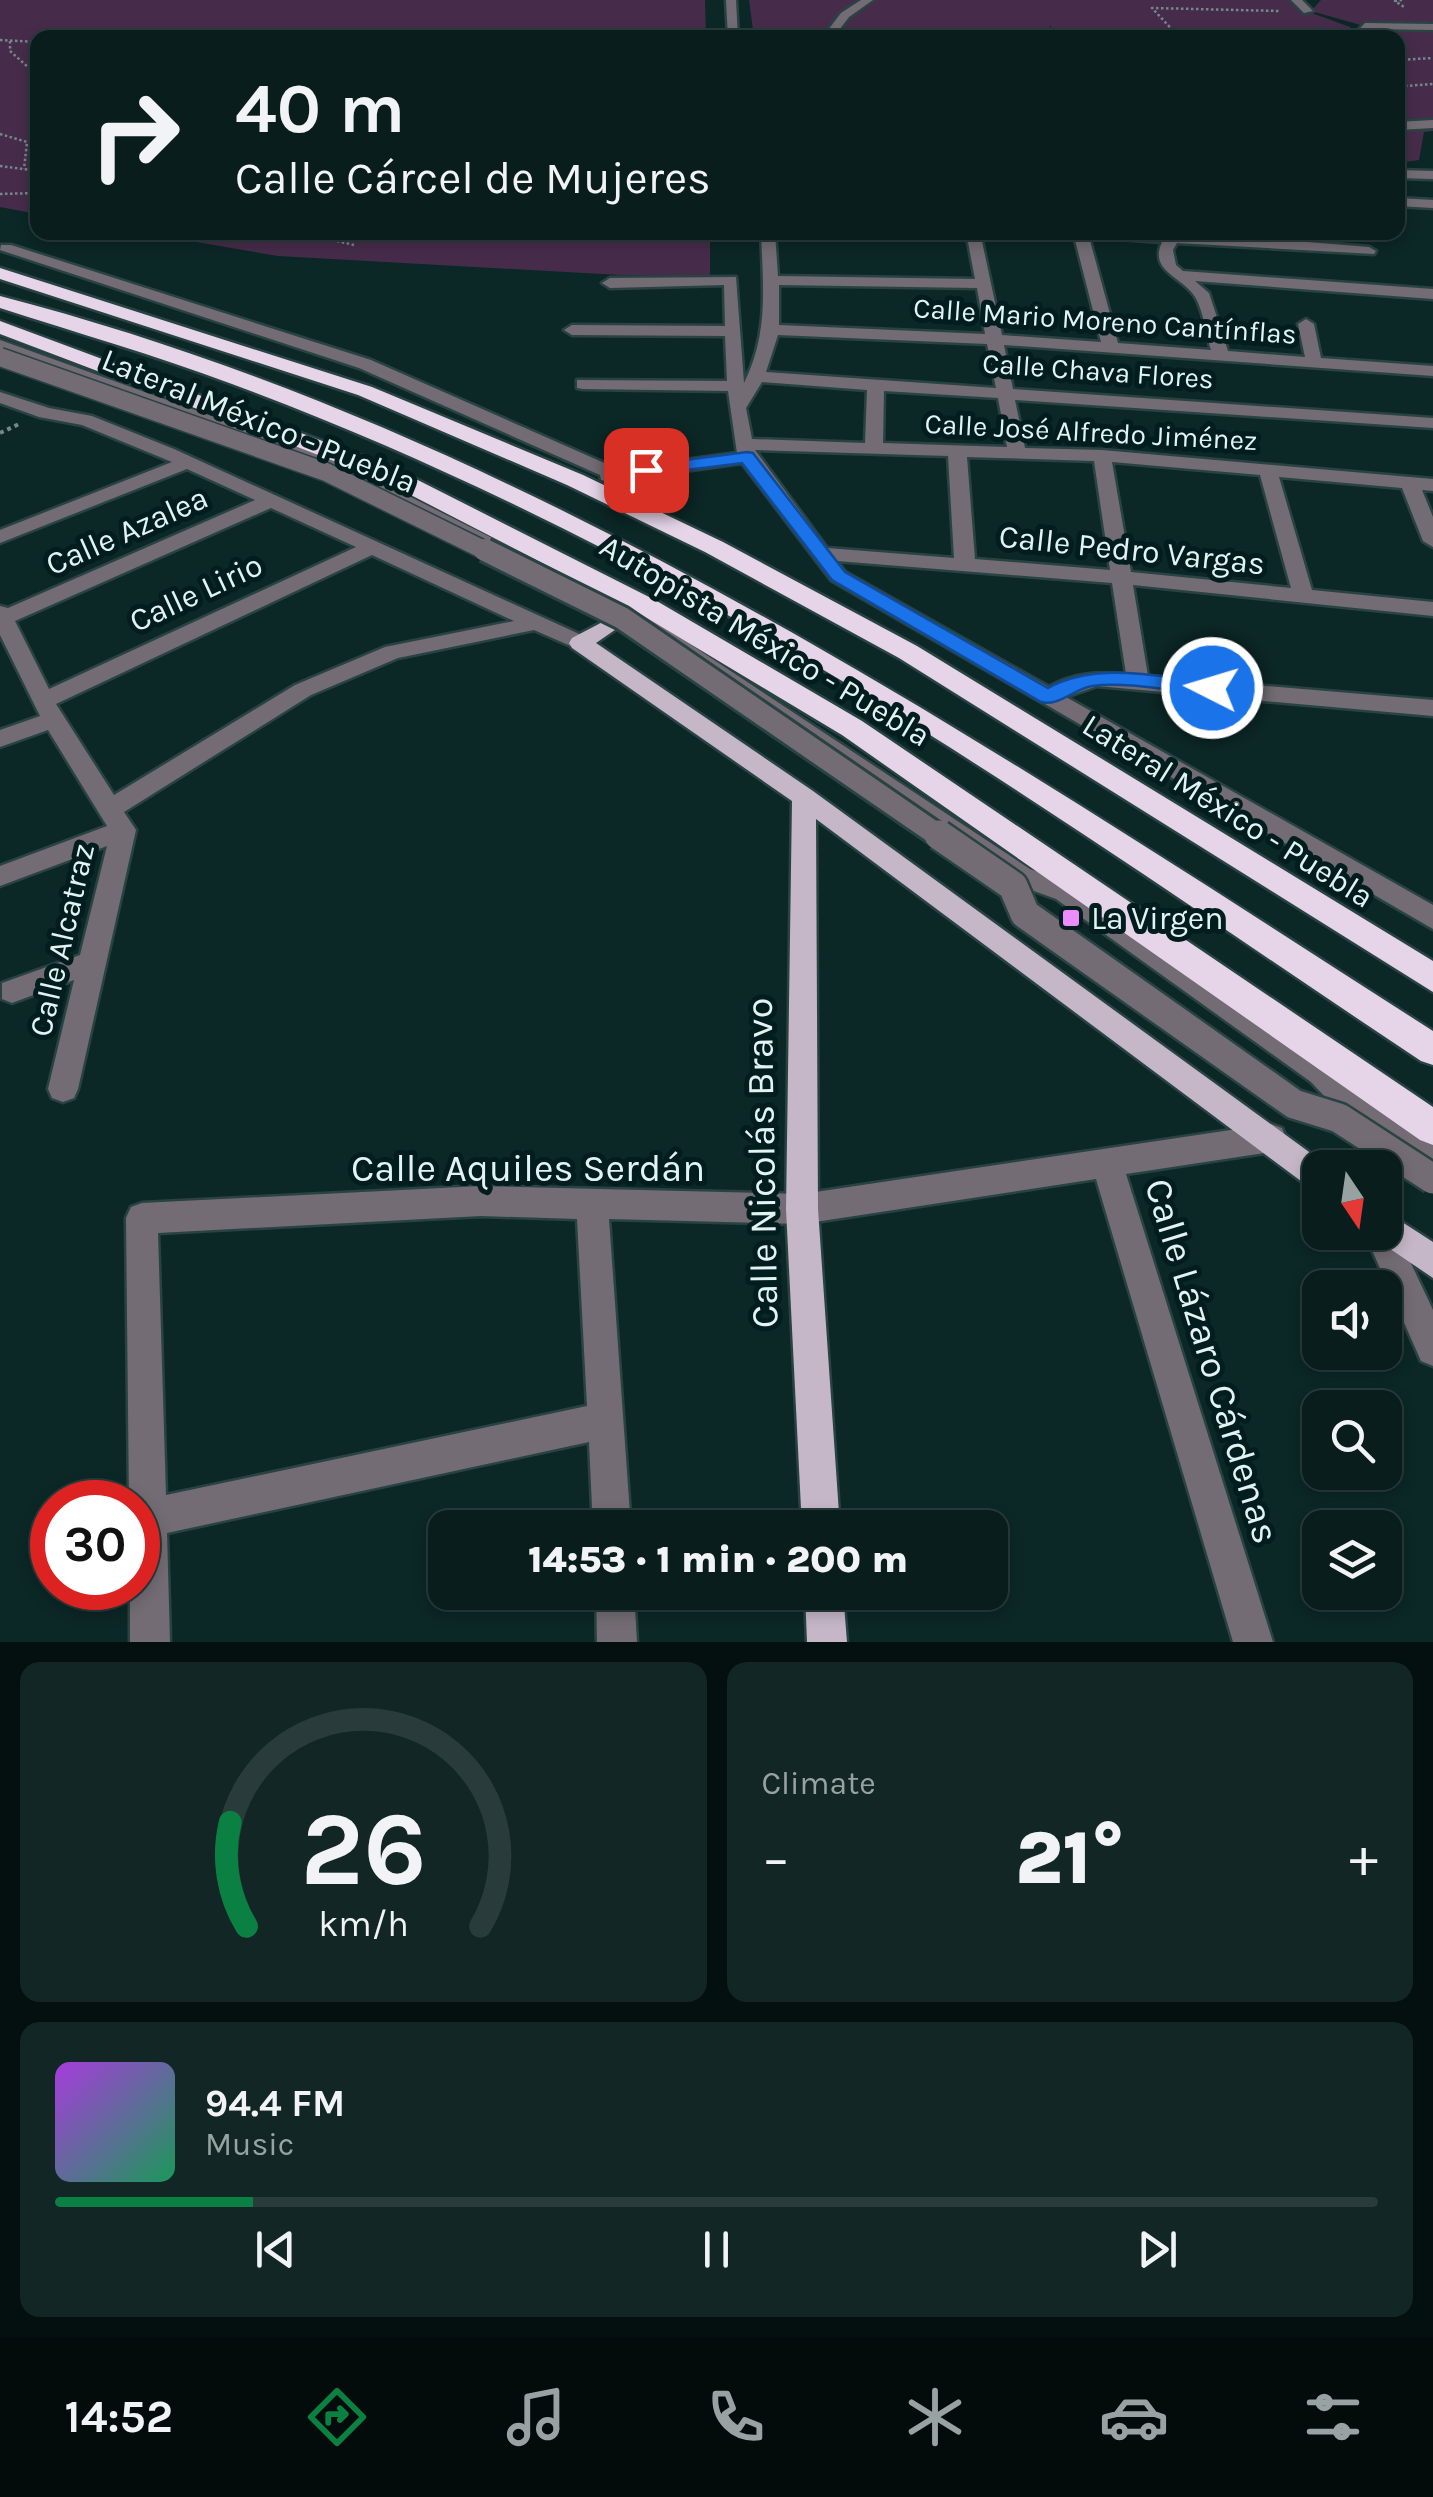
<!DOCTYPE html>
<meta charset="utf-8">
<style>
body{margin:0;font-family:Karla,sans-serif;background:#112625;color:#f1f3f6;height:100vh;display:flex;flex-direction:column;font-size:38px;white-space:nowrap}
*{box-sizing:border-box;margin:0}
p{font-size:32px;color:#98a2a3}
.icon{flex:none;width:55px;height:55px;fill:none;stroke:currentColor;stroke-width:2;stroke-linecap:round;stroke-linejoin:round}
.map{position:relative;height:1642px;overflow:hidden}
.sheet{display:flex;flex-direction:column;gap:20px;padding:20px;background:#04100f;flex:1}
.sheet>*{flex:none}
.hud{position:absolute;left:30px;top:30px;width:1375px;height:210px;border-radius:20px;box-shadow:0 5px 15px #0003,0 0 0 2px #293b3b;background:#081d1c;color:#f1f3f6;overflow:hidden}
.needle{width:65px;rotate:167deg}
.fabs{position:absolute;left:1302px;top:1150px;display:grid;gap:20px}
.fabs a{display:grid;place-items:center;width:100px;height:100px;border-radius:20px;background:#081d1c;box-shadow:0 5px 15px #0003,0 0 0 2px #293b3b;font-size:50px}
.speed{position:absolute;left:30px;top:1480px;display:flex;gap:20px;font-size:50px;font-weight:700;text-align:center}
.speed>*{display:grid;place-content:center;width:130px;height:130px;border-radius:50%;background:#081d1c;box-shadow:0 5px 15px #0003,0 0 0 2px #293b3b;line-height:1}
.speed .limit{border:15px solid #d22;background:#fff;color:#111}
.pin{position:absolute;display:grid;place-items:center;width:85px;height:85px;color:#fff;margin:-42px;border-radius:20px;box-shadow:0 5px 15px #0006}
.me{position:absolute;width:110px;margin:-55px;rotate:275deg;stroke-linejoin:round;filter:drop-shadow(0 0 8px #0008)}
.turn{display:flex;align-items:center;gap:35px;height:210px;padding:0 40px;font-size:45px}
.turn .icon{width:130px;height:130px;stroke-width:2.5}
.turn b{display:block;font-size:70px;line-height:85px}
.big{font-size:75px;font-weight:800;line-height:1.1}
.sheet .card{flex:1;display:flex;flex-direction:column;justify-content:center;gap:15px;min-width:0;padding:0 35px;border-radius:20px;background:#112625}
.sheet .dial{align-items:center;gap:0}
.dial svg{height:260px;overflow:visible;fill:none;stroke:#293b3b;stroke-width:7;stroke-linecap:round;text-anchor:middle}
.dial text{fill:#f1f3f6;stroke:none}
.song{display:flex;align-items:center;gap:30px}
.cover{width:120px;height:120px;border-radius:15px;background:linear-gradient(135deg,hsl(280 70% 55%),hsl(150 70% 35%))}
.played{height:10px;border-radius:5px;background:linear-gradient(90deg,#0b8043 15%,#293b3b 15%)}
.keys{display:flex;justify-content:space-around;direction:ltr}
.heat{display:flex;justify-content:space-between;align-items:center;font-size:55px;direction:ltr}
.sheet .tiles{flex:1;display:grid;gap:20px;grid-template-columns:1fr 1fr}
.card:last-child{grid-column:span 2}
.trip{position:absolute;left:428px;top:1510px;width:580px;height:100px;border-radius:20px;background:#081d1c;box-shadow:0 5px 15px #0003,0 0 0 2px #293b3b;font-weight:800;line-height:100px;text-align:center}
.dock{display:flex;height:160px;justify-content:space-around;align-items:center;background:#030c0b;color:#98a2a3}
.dock .icon{width:70px;height:70px}
.dock .on{color:#0b8043}
.dock b{font-size:45px;color:#f1f3f6}
.map>svg:first-child{display:block}
</style>
<div class="map">
<svg width="1433" height="1642" viewBox="0 0 1433 1642">
<rect width="100%" height="100%" fill="#0b2726"/>
<g fill="#462c4a">
<polygon points="0,0 705,0 706,37 38,38 37,214 0,207"/>
<polygon points="749,0 1297,0 1309,12 1350,27 1354,37 1051,38 1051,24 1048,38 754,37"/>
<polygon points="1321,0 1433,0 1433,131 1424,132 1419,160 1398,163 1398,38 1367,37 1364,26 1311,11"/>
<polygon points="144,233 710,233 710,276 620,275 278,256"/>
</g>
<g fill="none" stroke-linecap="round" stroke-linejoin="round">
<defs>
<g id="minor">
<polygon points="726,0 736,0 738,38 728,38"/>
<polygon points="861,0 873,0 849,17 833,38 822,38 841,13"/>
<polygon points="1291,0 1302,0 1313,11 1304,13"/>
<polygon points="1365,23 1433,24 1433,30 1368,29 1362,38 1351,38"/>
<polygon points="1433,120 1433,128 1398,130 1398,122"/>
<polygon points="1398,170 1433,171 1433,179 1398,178"/>
<polygon points="1398,198 1433,200 1433,208 1398,206"/>
<path d="M761,232H775L778,276L975,279L966,232H980L1002,335L1101,342L1073,232H1181L1369,247L1376,251L1374,254L1177,243L1173,250L1176,265L1183,271L1433,289V299L1195,281L1209,293L1228,351L1305,357L1298,324L1306,319L1314,324L1321,358L1433,366V376L1004,345L1013,389L1433,418V428L1015,400L1025,448L1102,450L1433,479V491L1422,490L1433,517V547L1423,541L1402,488L1279,477L1312,590L1433,602V616L1133,585L1148,676L1433,700V716L1097,686L1066,697L1433,905V929L831,580L742,463L634,478L625,485L601,480L600,475L359,368L0,250L1,245H11L371,360L618,469L737,453L728,391L583,389L577,388V380L727,381L725,336L572,335L564,330L572,325L725,326L724,285L610,288L602,283L610,278L736,277L744,383C769,333 763,286 761,232ZM1089,237L1162,242C1149,270 1179,276 1193,294C1203,307 1206,334 1211,350L1118,343ZM779,285L977,288L985,334L779,325ZM778,335L987,344L996,388L766,372ZM762,382L867,390L865,443L752,439L746,408ZM884,391L998,398L1007,447L883,443ZM755,450L948,456L954,558L827,548ZM967,457L1094,461L1110,570L975,559ZM1112,462L1260,475L1291,588L1131,572ZM837,561L1112,583L1126,674C1097,672 1074,673 1049,687L845,572Z"/>
<polygon points="0,340 345,464 524,554 514,560 507,558 331,472 0,351"/>
<path d="M0,392L49,408L92,416L174,449L588,638L591,643L580,650L534,630L398,658L311,695L124,812L136,830L78,1089L74,1098L63,1102L52,1098L48,1089L74,980L12,1003L2,999V983L80,955L107,846L0,886V866L107,826L48,730L0,747V730L40,716L0,635V606L8,608L255,500L187,469L0,543V530L172,462L82,425L39,417L0,403ZM271,508L356,547L49,689L15,621ZM372,555L514,621L385,647L295,685L114,795L56,704Z"/>
<polygon points="634,607 1030,869 1074,885 1331,1064 1365,1096 1433,1142 1433,1174 1343,1116 1311,1082 1056,899 1012,883 626,619 623,614 626,609"/>
<path d="M1271,1124L1282,1128L1286,1138L1282,1148L1271,1152L1126,1174L1273,1642H1233L1096,1179L802,1224L609,1219L631,1528H593L589,1442L167,1533L170,1642H130V1588H138V1502H129L126,1218L131,1207L142,1203L481,1186L802,1194ZM481,1216L577,1219L587,1406L166,1495L158,1233Z"/>
<polygon points="1385,1218 1391,1221 1433,1310 1433,1366 1421,1361 1364,1232 1385,1232"/>
<polygon points="596,1592 634,1592 637,1642 597,1642"/>
</g>
<g id="major">
<polygon points="614,616 625,623 596,643 813,791 1331,1168 1320,1168 1320,1192 1309,1187 816,819 818,1209 840,1528 802,1528 786,1209 792,801 572,648 569,643 572,638"/>
<polygon points="1385,1211 1433,1242 1433,1278 1374,1238 1371,1232 1385,1232"/>
<polygon points="805,1592 843,1592 847,1642 807,1642"/>
</g>
<g id="highway">
<polygon points="0,268 372,387 583,475 723,542 917,646 1433,961 1433,992 899,658 705,552 567,485 358,395 0,279"/>
<path d="M0,296C528,433 980,741 1433,1031V1065L1421,1061C1180,901 944,731 689,594C541,514 389,442 232,384C155,355 77,333 0,308Z"/>
<polygon points="0,321 392,467 655,600 862,721 1433,1107 1433,1145 1420,1140 842,735 637,612 376,477 0,334"/>
</g>
</defs>
<use href="#minor" stroke="#294343" stroke-width="5"/>
<use href="#major" stroke="#294343" stroke-width="5"/>
<use href="#highway" stroke="#294343" stroke-width="5"/>
<g stroke="#748989" stroke-width="2.5" stroke-dasharray="2.5 2.5" stroke-linecap="butt">
<polyline points="1402,0 1395,1 1404,7"/>
<polyline points="1180,38 1152,8 1280,11"/>
<polyline points="0,40 38,42"/>
<polyline points="10,41 10,51 38,76"/>
<polyline points="1398,60 1433,58"/>
<polyline points="1405,86 1433,84"/>
<polyline points="0,134 27,142 24,169"/>
<polyline points="0,166 38,171"/>
<polyline points="0,194 38,193"/>
<polyline points="298,232 354,245"/>
</g>
<polyline stroke="#748989" stroke-width="4" stroke-dasharray="4 4" stroke-linecap="butt" points="0,433 19,424"/>
<use href="#minor" fill="#736c74" fill-rule="evenodd"/>
<use href="#major" fill="#c5b7c8" fill-rule="evenodd"/>
<use href="#highway" fill="#e6d5e9" fill-rule="evenodd"/>
<defs>
<polyline id="minor-bridge-far2" points="0,357 326,472 490,553"/>
<polyline id="minor-bridge-far1" points="485,550 622,618 942,838"/>
<polyline id="minor-bridge" points="939,835 1013,886 1025,914 1294,1104 1339,1118 1433,1179"/>
</defs>
<use href="#minor-bridge-far2" stroke="#294343" stroke-width="21" stroke-linecap="butt"/>
<use href="#minor-bridge-far1" stroke="#294343" stroke-width="28" stroke-linecap="butt"/>
<use href="#minor-bridge" stroke="#294343" stroke-width="34" stroke-linecap="butt"/>
<use href="#minor-bridge-far2" stroke="#736c74" stroke-width="18"/>
<use href="#minor-bridge-far1" stroke="#736c74" stroke-width="22"/>
<use href="#minor-bridge" stroke="#736c74" stroke-width="29"/>
</g>
<path fill="#1a73e8" stroke="#114b97" stroke-width="2.5" d="M747,452L753,453L845,572L1048,688C1097,661 1158,677 1212,682L1222,688L1212,695C1176,692 1126,681 1092,686C1074,689 1058,707 1041,702L832,580L742,463L646,475L637,470L646,465Z"/>
<rect fill="#eb8dfc" stroke="#021d1d" stroke-width="4" x="1061" y="908" width="20" height="20" rx="5"/>
<g text-anchor="middle" dominant-baseline="central" stroke-width="10" stroke-linejoin="round" paint-order="stroke">
<g font-size="28" fill="#e3f2f2" stroke="#021d1d">
<text transform="translate(1105 321) rotate(4)">Calle Mario Moreno Cantínflas</text>
<text transform="translate(1098 371) rotate(4)">Calle Chava Flores</text>
<text transform="translate(1091 432) rotate(3)">Calle José Alfredo Jiménez</text>
</g>
<g font-size="32" fill="#e3f2f2" stroke="#021d1d">
<text transform="translate(259 421) rotate(22)">Lateral México - Puebla</text>
<text transform="translate(127 531) rotate(-24)">Calle Azalea</text>
<text transform="translate(1132 550) rotate(6)">Calle Pedro Vargas</text>
<text transform="translate(196 593) rotate(-25)">Calle Lirio</text>
<text transform="translate(765 641) rotate(31)">Autopista México - Puebla</text>
<text transform="translate(1228 811) rotate(32)">Lateral México - Puebla</text>
<text transform="translate(62 940) rotate(-77)">Calle Alcatraz</text>
</g>
<g font-size="32" fill="#e3f2f2" stroke="#021d1d" text-anchor="start">
<text x="1091" y="918">La Virgen</text>
</g>
<g font-size="38" fill="#e3f2f2" stroke="#021d1d">
<text transform="translate(762 1163) rotate(-91)">Calle Nicolás Bravo</text>
<text x="528" y="1168">Calle Aquiles Serdán</text>
<text transform="translate(1212 1361) rotate(73)">Calle Lázaro Cárdenas</text>
</g>
</g>
</svg>
<div class="fabs">
<a><svg class="needle" viewBox="-14 -14 28 28"><path d="M0-13l5 13h-10z" fill="#e53935"/><path d="M0 13l5-13h-10z" fill="#98a2a3"/></svg></a>
<a><svg class="icon" aria-label="sound" viewBox="0 0 24 24"><path d="M4 9h4l5-4v14l-5-4H4zM17 9q2 3 0 6"/></svg></a>
<a><svg class="icon" aria-label="search" viewBox="0 0 24 24"><circle cx="10" cy="10" r="6"/><path d="M15 15l6 6"/></svg></a>
<a><svg class="icon" aria-label="layers" viewBox="0 0 24 24"><path d="M12 4l9 5-9 5-9-5zM3 14l9 5 9-5"/></svg></a>
</div>
<div class="speed"><div class="limit">30</div></div>
<div class="pin" style="left:646px;top:470px;background:#d93025"><svg class="icon" aria-label="arrive" viewBox="0 0 24 24"><path d="M6 21V4h12l-3 4 3 4H6"/></svg></div>
<svg class="me" style="left:1212px;top:688px" viewBox="-20 -20 40 40"><circle r="17" fill="#1a73e8" stroke="#fff" stroke-width="3"/><path d="M0-11L8 9 0 5-8 9z" fill="#fff"/></svg>
<div class="trip">14:53 · 1 min · 200 m</div>
<div class="hud">
<div class="turn"><svg class="icon" aria-label="right" viewBox="0 0 24 24"><path d="M7 20v-9h11M14 6l5 5-5 5"/></svg><div><b>40 m</b>Calle Cárcel de Mujeres</div></div>
</div>
</div>
<section class="sheet">
<div class="tiles">
<div class="card dial"><svg viewBox="0 0 100 80">
<path d="M14 69A42 42 0 1 1 86 69"/>
<path d="M14 69A42 42 0 0 1 9 37" stroke="#0b8043"/>
<text x="50" y="56" font-size="32" font-weight="700">26</text>
<text x="50" y="72" font-size="11">km/h</text>
</svg></div>
<div class="card"><p>Climate</p>
<div class="heat"><a>−</a><b class="big">21°</b><a>+</a></div>
</div>
<div class="card">
<div class="song"><i class="cover"></i><div><b>94.4 FM</b><p>Music</p></div></div>
<div class="played"></div>
<div class="keys"><svg class="icon" aria-label="previous" viewBox="0 0 24 24"><path d="M18 5L8 12l10 7zM5 5v14"/></svg><svg class="icon" aria-label="pause" viewBox="0 0 24 24"><path d="M8 5v14M16 5v14"/></svg><svg class="icon" aria-label="next" viewBox="0 0 24 24"><path d="M6 5l10 7-10 7zM19 5v14"/></svg></div>
</div>
</div>
</section>
<nav class="dock">
<b>14:52</b>
<svg class="icon on" aria-label="directions" viewBox="0 0 24 24"><path d="M12 3l9 9-9 9-9-9zM9 14v-3h6M13 9l2 2-2 2"/></svg>
<svg class="icon" aria-label="music" viewBox="0 0 24 24"><path d="M9 18V5l10-2v13"/><circle cx="6" cy="18" r="3"/><circle cx="16" cy="16" r="3"/></svg>
<svg class="icon" aria-label="phone" viewBox="0 0 24 24"><path d="M5 4h4l2 5-3 2q2 4 5 5l2-3 5 2v4C11 20 4 13 5 4z"/></svg>
<svg class="icon" aria-label="climate" viewBox="0 0 24 24"><path d="M12 3v18M4 7l16 10M4 17L20 7"/></svg>
<svg class="icon" aria-label="car" viewBox="0 0 24 24"><path d="M5 17H2v-5l4-1 3-4h7l3 4 3 1v5h-3M9 17h6M6 11h13"/><circle cx="7" cy="17" r="2"/><circle cx="17" cy="17" r="2"/></svg>
<svg class="icon" aria-label="filters" viewBox="0 0 24 24"><path d="M4 7h16M4 17h16"/><circle cx="9" cy="7" r="2"/><circle cx="15" cy="17" r="2"/></svg>
</nav>
